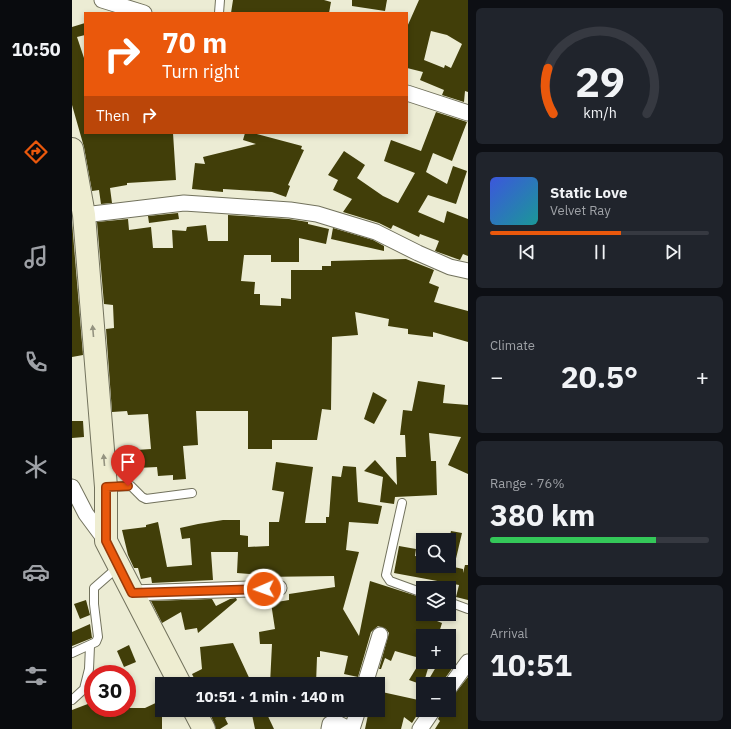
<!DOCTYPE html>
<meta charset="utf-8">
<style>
body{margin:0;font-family:"IBM Plex Sans",sans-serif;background:#20242c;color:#f1f3f6;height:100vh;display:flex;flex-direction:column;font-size:15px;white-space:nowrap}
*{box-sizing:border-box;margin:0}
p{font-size:13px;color:#9ea1a6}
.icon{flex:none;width:22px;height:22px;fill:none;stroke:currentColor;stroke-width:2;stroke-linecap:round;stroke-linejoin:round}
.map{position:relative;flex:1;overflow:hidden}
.drawer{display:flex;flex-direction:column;gap:8px;padding:8px;background:#0d0f14;width:263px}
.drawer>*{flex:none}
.hud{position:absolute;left:12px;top:12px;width:324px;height:122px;border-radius:0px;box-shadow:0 2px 6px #0003;background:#ea580c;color:#fff;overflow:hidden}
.fabs{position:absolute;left:344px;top:533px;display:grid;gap:8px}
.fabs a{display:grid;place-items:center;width:40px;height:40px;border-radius:0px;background:#171b24;box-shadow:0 2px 6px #0003;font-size:20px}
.speed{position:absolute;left:12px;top:665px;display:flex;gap:8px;font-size:20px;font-weight:700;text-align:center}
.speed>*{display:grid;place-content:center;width:52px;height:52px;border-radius:50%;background:#171b24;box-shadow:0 2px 6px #0003;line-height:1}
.speed .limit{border:6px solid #d22;background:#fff;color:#111}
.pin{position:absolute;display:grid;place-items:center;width:34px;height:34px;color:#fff;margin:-41px -17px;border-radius:50% 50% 50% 0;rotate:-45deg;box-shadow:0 0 4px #0007}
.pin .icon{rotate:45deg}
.me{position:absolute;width:44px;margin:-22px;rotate:268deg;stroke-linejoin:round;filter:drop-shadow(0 0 3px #0008)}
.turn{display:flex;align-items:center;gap:14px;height:84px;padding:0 12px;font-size:18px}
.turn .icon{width:52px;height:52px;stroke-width:2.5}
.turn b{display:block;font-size:28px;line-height:34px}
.then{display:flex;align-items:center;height:38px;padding:0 12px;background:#0003;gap:8px;font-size:15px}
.big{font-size:30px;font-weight:700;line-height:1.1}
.drawer .tile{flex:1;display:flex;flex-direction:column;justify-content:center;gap:6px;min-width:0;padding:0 14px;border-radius:6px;background:#20242c}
.drawer .dial{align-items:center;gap:0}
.dial svg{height:104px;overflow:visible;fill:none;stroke:#363941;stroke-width:7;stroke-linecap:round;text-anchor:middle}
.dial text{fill:#f1f3f6;stroke:none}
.song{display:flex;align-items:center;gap:12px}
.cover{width:48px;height:48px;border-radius:6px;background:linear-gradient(135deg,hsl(230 70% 55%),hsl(180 70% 35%))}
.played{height:4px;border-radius:2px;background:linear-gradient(90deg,#ea580c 60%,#363941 60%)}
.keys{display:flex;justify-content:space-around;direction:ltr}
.heat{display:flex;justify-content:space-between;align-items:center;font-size:22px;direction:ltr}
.charge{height:6px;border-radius:3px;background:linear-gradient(90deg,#34c759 76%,#363941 0)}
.trip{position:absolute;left:83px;top:677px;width:230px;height:40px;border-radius:0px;background:#171b24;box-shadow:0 2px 6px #0003;font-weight:700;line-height:40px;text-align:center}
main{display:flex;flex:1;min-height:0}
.menu{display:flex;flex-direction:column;width:72px;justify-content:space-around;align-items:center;background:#090b0e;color:#9ea1a6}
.menu .icon{width:28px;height:28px}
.menu .on{color:#ea580c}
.menu b{font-size:18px;color:#f1f3f6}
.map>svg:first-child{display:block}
</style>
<main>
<nav class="menu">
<b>10:50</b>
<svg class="icon on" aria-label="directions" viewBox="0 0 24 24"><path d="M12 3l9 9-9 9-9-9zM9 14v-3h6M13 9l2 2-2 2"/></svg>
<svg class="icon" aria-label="music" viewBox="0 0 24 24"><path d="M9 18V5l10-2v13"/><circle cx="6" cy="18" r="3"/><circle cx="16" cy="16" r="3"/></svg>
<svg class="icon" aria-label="phone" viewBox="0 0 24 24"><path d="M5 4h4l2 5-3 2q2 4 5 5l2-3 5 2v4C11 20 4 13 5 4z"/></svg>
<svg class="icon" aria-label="climate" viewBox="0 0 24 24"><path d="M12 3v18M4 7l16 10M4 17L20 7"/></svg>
<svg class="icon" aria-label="car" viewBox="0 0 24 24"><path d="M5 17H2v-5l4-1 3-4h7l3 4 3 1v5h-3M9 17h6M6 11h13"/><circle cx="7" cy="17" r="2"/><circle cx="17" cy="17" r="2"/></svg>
<svg class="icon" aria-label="filters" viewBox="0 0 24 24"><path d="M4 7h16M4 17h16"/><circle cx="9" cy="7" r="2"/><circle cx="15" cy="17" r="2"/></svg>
</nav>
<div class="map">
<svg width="396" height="729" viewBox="0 0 396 729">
<rect width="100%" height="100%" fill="#ececd4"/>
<g fill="#413e09" fill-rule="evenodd">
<polygon points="161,0 252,0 259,2 257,13 159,13"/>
<polygon points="280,0 315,0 313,11 280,6"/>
<path d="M347,0H396V92L393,91L392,102L370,95L372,90L348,80L351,72L335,68V27ZM359,31L375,35L390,44L379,68L373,65L372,68L352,60Z"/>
<polygon points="13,23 13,35 5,37 13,61 13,133 101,133 104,180 55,183 55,185 38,188 40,203 29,204 27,190 20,191 12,147 0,105 0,27"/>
<polygon points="364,112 395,122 380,161 361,153 354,172 375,184 381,166 395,171 384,204 356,195 346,212 372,223 375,211 396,219 396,256 391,254 388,260 363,251 367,241 348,234 347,237 321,225 319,229 307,223 271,212 280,199 261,190 266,180 256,175 272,151 293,165 285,178 311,196 326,203 343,173 312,161 319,140 349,151"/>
<polygon points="173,133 181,133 230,146 229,149 232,150 216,185 218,186 214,197 200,192 151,189 151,192 120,189 123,163 133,164 131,157 184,144 171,140"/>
<polygon points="106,213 107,219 77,223 76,216"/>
<polygon points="156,215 217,219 236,222 236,224 257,229 254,244 227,238 227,262 199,262 199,255 172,255 169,281 183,282 182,294 188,294 188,305 209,306 209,298 219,299 219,270 250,270 250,266 259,266 259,261 334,259 362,270 357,283 367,287 362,302 396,311 396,342 361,332 361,337 336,334 336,329 316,326 317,319 283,312 286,335 260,337 259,410 250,409 245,440 200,440 200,449 176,449 176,411 124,411 126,445 111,446 114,479 101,480 101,475 86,476 85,467 65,468 64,450 79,449 76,414 56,415 55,411 40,412 34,329 42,328 41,305 32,304 25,222 56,219 57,230 79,227 81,248 101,248 100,230 114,231 115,227 134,225 136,241 156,241"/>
<polygon points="0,222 11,355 0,357"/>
<polygon points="261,228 301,240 312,246 312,251 259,239"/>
<polygon points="346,381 373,385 371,403 396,405 396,474 376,465 389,437 357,433 359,461 364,461 365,495 323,497 322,504 308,502 311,477 292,471 303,460 325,485 324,457 334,457 333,435 328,435 331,410 340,411"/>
<polygon points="301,392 315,400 302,424 292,419"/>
<polygon points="0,421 11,421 12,437 0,438"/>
<polygon points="204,462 241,467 233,523 254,523 254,517 257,517 260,476 269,477 271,466 284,467 286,502 310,506 306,524 277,522 274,550 287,552 271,609 287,636 298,581 351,598 351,614 369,614 365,621 370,623 366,636 351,636 351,659 323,651 319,661 313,658 309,669 307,669 317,633 314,629 306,626 299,632 286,677 272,674 276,656 248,651 248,657 245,657 244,684 198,684 200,644 188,644 187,632 203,629 199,603 217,600 217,594 263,587 262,576 189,577 189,575 165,573 166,552 139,552 141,580 80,583 79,577 69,579 66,568 62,568 56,555 50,530 74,527 74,525 86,522 95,567 120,565 118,538 110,539 108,528 126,524 151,520 168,520 168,535 176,536 176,547 197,546 197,522 207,522 212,492 200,490"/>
<polygon points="379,531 390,533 382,567 391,569 391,573 393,565 396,565 396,600 384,597 387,585 322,573 327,546 344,549 343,556 351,557 351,566 369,566 369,572 370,567 377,567 377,540"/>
<polygon points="164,598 165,600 126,633 125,628 113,630 109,612 90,623 79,601 140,599 144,606 158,599"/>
<polygon points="14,600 18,615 8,619 2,604"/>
<polygon points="18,624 20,638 0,646 0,632"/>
<polygon points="161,643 180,684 125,684 120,674 130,669 128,647"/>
<polygon points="57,645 64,662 52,667 45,651"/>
<polygon points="348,662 358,662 351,685 337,680"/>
<polygon points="367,662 384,663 369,684 354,684"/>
<polygon points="396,677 396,729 363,729 368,721 366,719 370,710 377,710 381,696"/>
<polygon points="310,692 351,701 351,709 348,713 347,712 340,723 332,717 329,729 293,729 297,710 306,710 306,698 309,698"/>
<polygon points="90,700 90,729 0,729 0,710 21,702 21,708 73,708"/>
<polygon points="137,710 166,710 153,718 156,724 148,729 144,729"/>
<polygon points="179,710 193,710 202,729 183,729"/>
</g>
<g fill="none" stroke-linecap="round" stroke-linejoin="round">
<defs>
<g id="lane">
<polyline points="147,13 148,0"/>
<polyline points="35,487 59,486 70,497 74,499 120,493"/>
<polyline points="330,503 314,575 318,581 351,593"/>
<polyline points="377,602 396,609"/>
<polyline points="0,653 24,642 26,637 22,604 22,588 46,567"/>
<polyline points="0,700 12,689 17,669 18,646"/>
</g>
<g id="street">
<polyline points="30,0 72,13"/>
<polyline points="335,93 396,113"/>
<polyline points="12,215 112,203 218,210 245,214 304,232 346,253 378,267 396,271"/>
<polyline points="0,487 14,514 34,541"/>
<polyline points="60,593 207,588"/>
<polyline points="293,684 308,635"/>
<polyline points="377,688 396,662"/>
<polyline points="257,729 258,724 263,722 277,729"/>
<polyline points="280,729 286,710"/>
<polyline points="348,729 361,710"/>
</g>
<g id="secondary">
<polyline points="0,149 12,215 34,487 34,541 108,684"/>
<polyline points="122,710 132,729"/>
</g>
</defs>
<use href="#lane" stroke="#72725d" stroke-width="10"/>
<use href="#street" stroke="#72725d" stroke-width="17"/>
<use href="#secondary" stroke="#72725d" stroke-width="24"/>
<use href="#lane" stroke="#fff" stroke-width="8"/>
<use href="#street" stroke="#fff" stroke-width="15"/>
<use href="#secondary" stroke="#eeedd1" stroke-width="22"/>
</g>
<defs><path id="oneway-solid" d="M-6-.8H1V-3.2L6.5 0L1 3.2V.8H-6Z"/></defs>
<g fill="#949380">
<use href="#oneway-solid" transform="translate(21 331) rotate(-95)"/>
<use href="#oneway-solid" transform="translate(32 460) rotate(-95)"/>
</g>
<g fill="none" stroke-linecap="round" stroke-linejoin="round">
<defs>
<polyline id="route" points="56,486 34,487 34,541 60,593 192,589"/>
</defs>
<use href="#route" stroke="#983908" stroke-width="10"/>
<use href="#route" stroke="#ea580c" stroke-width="7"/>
</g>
</svg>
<div class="fabs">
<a><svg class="icon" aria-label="search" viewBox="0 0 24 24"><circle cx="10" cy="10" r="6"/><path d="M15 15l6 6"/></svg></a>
<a><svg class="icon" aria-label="layers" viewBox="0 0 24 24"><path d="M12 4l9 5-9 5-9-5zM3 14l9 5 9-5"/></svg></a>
<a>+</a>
<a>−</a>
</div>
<div class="speed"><div class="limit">30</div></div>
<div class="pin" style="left:56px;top:486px;background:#d93025"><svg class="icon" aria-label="arrive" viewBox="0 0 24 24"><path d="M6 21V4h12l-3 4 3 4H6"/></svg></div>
<svg class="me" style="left:192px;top:589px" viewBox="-20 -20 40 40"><circle r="17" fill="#ea580c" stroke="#fff" stroke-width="3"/><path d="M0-11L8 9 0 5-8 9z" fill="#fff"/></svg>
<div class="trip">10:51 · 1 min · 140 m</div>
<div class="hud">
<div class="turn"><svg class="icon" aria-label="right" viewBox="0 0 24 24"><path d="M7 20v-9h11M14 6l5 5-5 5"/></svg><div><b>70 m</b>Turn right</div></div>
<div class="then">Then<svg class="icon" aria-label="right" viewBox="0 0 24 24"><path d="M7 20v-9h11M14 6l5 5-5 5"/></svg></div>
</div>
</div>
<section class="drawer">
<div class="tile dial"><svg viewBox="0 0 100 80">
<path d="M14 69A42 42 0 1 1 86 69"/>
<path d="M14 69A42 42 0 0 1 10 34" stroke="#ea580c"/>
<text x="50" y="56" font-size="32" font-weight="700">29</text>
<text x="50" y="72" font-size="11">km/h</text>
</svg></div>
<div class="tile">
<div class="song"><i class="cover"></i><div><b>Static Love</b><p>Velvet Ray</p></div></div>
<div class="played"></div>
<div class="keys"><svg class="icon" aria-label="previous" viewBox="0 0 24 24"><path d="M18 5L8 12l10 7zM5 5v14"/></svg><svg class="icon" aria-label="pause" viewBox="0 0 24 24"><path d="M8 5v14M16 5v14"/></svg><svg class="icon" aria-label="next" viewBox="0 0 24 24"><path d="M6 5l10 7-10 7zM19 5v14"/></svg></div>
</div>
<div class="tile"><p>Climate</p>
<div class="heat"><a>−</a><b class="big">20.5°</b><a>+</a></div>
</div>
<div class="tile"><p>Range · 76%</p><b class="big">380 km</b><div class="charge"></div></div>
<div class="tile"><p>Arrival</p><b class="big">10:51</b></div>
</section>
</main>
